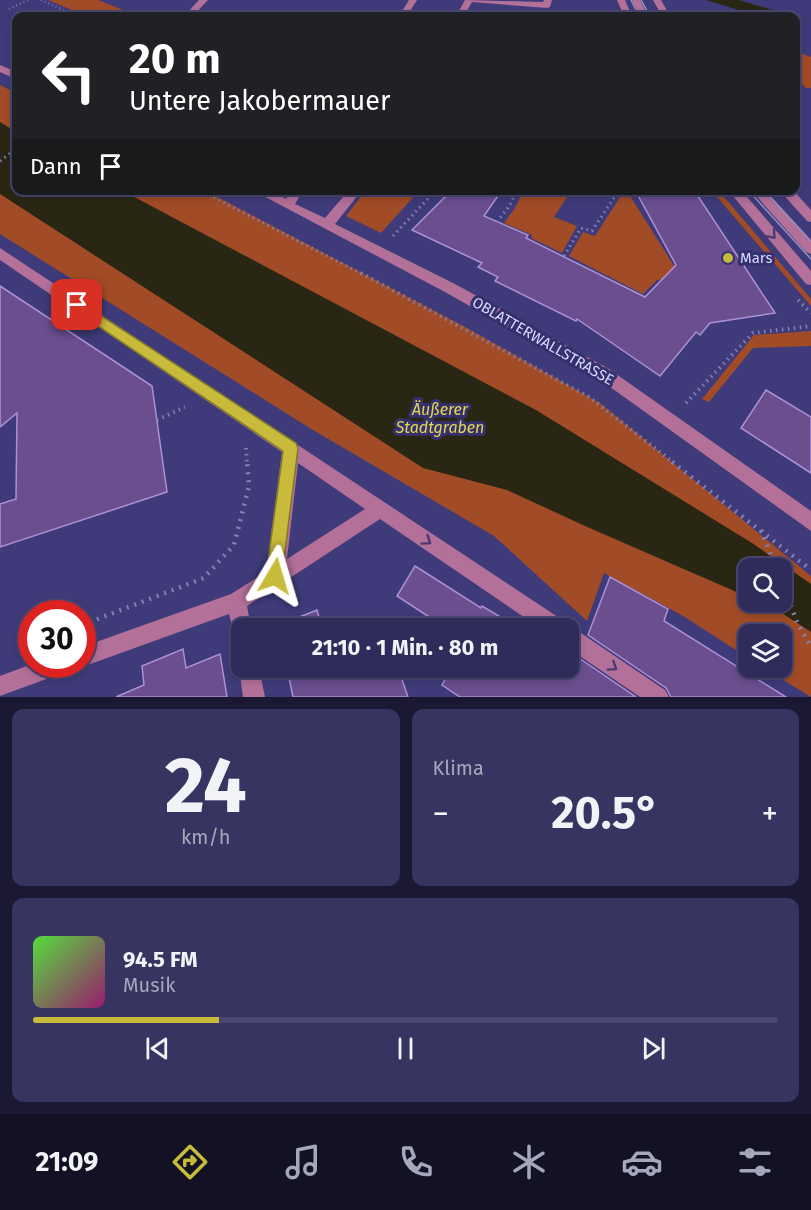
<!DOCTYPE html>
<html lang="de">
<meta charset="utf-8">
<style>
body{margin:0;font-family:"Fira Sans",sans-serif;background:#373462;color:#f1f3f6;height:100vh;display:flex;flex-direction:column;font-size:22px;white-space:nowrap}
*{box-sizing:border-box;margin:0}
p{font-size:20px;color:#a7a7bb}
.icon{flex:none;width:33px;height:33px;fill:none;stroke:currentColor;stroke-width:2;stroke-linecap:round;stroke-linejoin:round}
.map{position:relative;height:697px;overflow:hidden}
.drawer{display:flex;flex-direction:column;gap:12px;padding:12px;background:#1a1833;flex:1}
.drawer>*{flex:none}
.guide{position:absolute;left:12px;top:12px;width:788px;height:183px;border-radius:12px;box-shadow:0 3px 9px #0003,0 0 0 2px #4a4872;background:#202124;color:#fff;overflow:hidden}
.buttons{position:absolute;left:738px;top:558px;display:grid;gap:12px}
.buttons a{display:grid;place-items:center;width:54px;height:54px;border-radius:12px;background:#2f2c5c;box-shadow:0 3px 9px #0003,0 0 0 2px #4a4872;font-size:30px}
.speed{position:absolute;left:18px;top:600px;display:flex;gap:12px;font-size:30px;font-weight:700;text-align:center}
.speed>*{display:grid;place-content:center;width:78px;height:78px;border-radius:50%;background:#2f2c5c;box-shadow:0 3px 9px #0003,0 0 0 2px #4a4872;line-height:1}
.speed .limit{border:9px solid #d22;background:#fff;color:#111}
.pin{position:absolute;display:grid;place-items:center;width:51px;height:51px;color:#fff;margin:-26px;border-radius:12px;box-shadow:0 3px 9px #0006}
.me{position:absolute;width:66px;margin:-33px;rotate:7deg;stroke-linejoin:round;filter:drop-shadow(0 0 4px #0008)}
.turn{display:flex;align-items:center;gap:21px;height:126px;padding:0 18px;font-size:27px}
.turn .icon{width:78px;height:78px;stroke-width:2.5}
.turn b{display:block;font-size:42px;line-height:51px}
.then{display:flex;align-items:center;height:57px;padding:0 18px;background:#0003;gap:12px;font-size:22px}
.big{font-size:45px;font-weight:700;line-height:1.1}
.drawer .widget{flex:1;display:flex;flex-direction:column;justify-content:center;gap:9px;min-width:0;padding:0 21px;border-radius:12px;background:#373462}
.drawer .dial{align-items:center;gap:0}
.dial b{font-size:78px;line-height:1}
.song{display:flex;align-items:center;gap:18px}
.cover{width:72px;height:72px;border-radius:9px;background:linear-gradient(135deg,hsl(110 70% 55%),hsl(320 70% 35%))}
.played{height:6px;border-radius:3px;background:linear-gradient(90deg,#c8bb3b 25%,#4a4872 25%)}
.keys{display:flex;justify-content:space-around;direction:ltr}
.heat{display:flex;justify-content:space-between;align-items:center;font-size:33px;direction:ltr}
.drawer .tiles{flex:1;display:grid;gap:12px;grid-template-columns:1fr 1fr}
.widget:last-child{grid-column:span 2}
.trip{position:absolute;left:231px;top:618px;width:348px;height:60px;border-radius:12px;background:#2f2c5c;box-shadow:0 3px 9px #0003,0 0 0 2px #4a4872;font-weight:700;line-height:60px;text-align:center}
.tabs{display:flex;height:96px;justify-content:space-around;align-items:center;background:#131225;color:#a7a7bb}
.tabs .icon{width:42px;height:42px}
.tabs .selected{color:#c8bb3b}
.tabs b{font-size:27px;color:#f1f3f6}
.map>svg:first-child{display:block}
</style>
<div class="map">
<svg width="811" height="697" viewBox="0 0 811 697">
<rect width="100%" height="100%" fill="#3f3b7a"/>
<g fill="#a14c26" fill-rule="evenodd">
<polygon points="48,0 98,0 123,10 115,16 77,16 81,14"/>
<polygon points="795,51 811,57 811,88 806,88 795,77"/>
<path d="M0,85L16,93V190L206,191L465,327L600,403L811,576V697L764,668H782V634H748V658L685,617L604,573L587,621L494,536L313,430L0,234ZM748,568H782V602H748Z"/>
<polygon points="366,190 432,190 432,191 426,197 416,194 381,233 346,216"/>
<polygon points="523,191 571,191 554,217 577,226 562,253 531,238 532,235 504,223 515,208"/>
<polygon points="624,191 627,191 681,277 657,280 643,294 569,256 583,232 595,236"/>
<polygon points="712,191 719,191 811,299 811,306"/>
<polygon points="811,331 811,346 753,348 709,402 702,399 754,335"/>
</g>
<g fill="#292714">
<polygon points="706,0 739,0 793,16 758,16"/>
<polygon points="0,122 16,132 16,190 123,191 536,410 752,543 811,584 811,632 774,608 760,602 782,602 782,568 748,568 748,597 585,526 507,490 423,468 0,194"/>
</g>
<g fill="#6a4e8e" stroke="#ad90d6" stroke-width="1.5">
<polygon points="452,190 502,190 484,216 528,235 526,238 645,297 676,265 635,190 694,190 775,313 710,323 700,335 696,332 660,376 577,319 576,321 495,281 498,277 478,267 482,263 412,230"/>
<polygon points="0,286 152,386 167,492 0,547 0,504 16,499 17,413 0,427"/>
<polygon points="766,390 811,417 811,473 741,428"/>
<polygon points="415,566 481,608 482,606 519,628 446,628 397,596"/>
<polygon points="610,577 668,609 664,621 786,697 671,697 666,688 588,635"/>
<polygon points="317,610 322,628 280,628 279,625"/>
<polygon points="183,649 186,668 220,654 227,697 116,697 144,685 142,666"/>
<polygon points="579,658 636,697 460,697 442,685 451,668 568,668 568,659 576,664"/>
<polygon points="287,668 398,668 408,697 293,697"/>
</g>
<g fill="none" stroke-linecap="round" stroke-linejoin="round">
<g stroke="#8281b5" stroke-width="2" stroke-dasharray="1 3" stroke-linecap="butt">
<polyline points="41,0 70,13 65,16"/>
<polyline points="9,9 28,0"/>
</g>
<g stroke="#8281b5" stroke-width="3" stroke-dasharray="1.5 4" stroke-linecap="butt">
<polyline points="0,161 16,149"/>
<polyline points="199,190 364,275"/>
<polyline points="225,190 236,196"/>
<polyline points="497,222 510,205 517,190"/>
<polyline points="393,236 436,190"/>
<polyline points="564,256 581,228 592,231 619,190"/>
</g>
<g stroke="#8281b5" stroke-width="4" stroke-dasharray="1.5 4.5" stroke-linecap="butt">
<polyline points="361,273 589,397 674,463"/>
<polyline points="798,300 811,313"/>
<polyline points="686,403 753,333 811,326"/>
<polyline points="157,420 185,407"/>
<polyline points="246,448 247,463"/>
</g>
<g stroke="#8281b5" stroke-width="4.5" stroke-dasharray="2 6" stroke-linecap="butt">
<polyline points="672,462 811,570"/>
<polyline points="761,530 776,568"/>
<polyline points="782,583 797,622 811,647"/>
<polyline points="82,625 204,578 234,545 249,486 247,462"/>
</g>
<g fill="#b37099" fill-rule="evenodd">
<polygon points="199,0 208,0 193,16 184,16"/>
<polygon points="409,0 417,0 407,16 399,16"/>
<polygon points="465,0 543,2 544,0 552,0 550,7 547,8 472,2 464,16 456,16"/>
<polygon points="617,0 625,0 632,16 624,16"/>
<polygon points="632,0 640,0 648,16 640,16"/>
<polygon points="653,0 661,0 670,16 662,16"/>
<polygon points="0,65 16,72 16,79 0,72"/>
<polygon points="252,190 269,190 286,199 291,190 303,190 295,204 325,218 349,190 362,190 335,224 455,284 609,369 811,511 811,531 599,379 445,292"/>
<polygon points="728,190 741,190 811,271 811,285 806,284"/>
<polygon points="751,190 764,190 811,241 811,254 806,252"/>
<polygon points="779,190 793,190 811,210 811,222 807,221"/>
<path d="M0,248L564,621L566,627L575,629L665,690L669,697H640L568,648V628H540L380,519L247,606L251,628H242V641L235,638L229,614L82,667L75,664H82V647L231,594L266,572L282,452L0,260ZM298,463L365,509L287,559Z"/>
<polygon points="242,661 242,668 259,668 265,697 243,697 239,668"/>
<polygon points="32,664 71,664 68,671 0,696 0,676"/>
</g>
<g stroke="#9392c3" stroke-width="1.5">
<polyline points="631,0 639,16"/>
<polyline points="641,0 650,16"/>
<polyline points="748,190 811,259"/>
<polyline points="764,190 811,241"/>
</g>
</g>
<defs><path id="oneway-chevron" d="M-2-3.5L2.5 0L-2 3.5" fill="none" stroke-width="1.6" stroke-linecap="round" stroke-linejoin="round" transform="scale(1.5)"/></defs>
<g stroke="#483a74">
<use href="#oneway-chevron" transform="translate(772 235) rotate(49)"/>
<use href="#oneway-chevron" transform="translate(427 541) rotate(34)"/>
<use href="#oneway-chevron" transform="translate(613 667) rotate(34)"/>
</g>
<polygon fill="#c8bb3b" stroke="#827a26" stroke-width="1.5" points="77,300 296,443 298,448 281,583 275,585 269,583 266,576 283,451 73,309 71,305 73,302"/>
<circle fill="#c8bb3b" stroke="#35306e" stroke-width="2" cx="728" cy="258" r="6"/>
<g text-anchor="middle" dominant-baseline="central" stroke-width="6" stroke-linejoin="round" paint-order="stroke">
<g font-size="15" fill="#d7d9ff" stroke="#35306e" text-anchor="start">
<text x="740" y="258">Mars</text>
</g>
<g font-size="15" fill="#d7d9ff" stroke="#35306e">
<text transform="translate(543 341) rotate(30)">OBLATTERWALLSTRASSE</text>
</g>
<g font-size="16" font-style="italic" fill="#e5d74e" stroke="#35306e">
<text x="440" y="409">Äußerer<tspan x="440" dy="18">Stadtgraben</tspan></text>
</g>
</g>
</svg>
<div class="buttons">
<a><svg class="icon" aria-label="search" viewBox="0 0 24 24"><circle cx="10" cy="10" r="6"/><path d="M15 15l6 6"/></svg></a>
<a><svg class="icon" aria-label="layers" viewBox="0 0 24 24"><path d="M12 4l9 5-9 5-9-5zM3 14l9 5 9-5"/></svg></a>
</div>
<div class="speed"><div class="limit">30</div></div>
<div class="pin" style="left:77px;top:305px;background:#d93025"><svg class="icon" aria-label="arrive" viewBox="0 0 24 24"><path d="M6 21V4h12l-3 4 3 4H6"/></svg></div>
<svg class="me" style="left:275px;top:576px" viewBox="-20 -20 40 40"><path d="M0-17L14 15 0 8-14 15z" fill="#c8bb3b" stroke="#fff" stroke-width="4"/></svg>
<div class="trip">21:10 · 1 Min. · 80 m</div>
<div class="guide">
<div class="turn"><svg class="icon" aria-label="left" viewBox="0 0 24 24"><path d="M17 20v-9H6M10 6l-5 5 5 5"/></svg><div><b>20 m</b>Untere Jakobermauer</div></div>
<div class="then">Dann<svg class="icon" aria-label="arrive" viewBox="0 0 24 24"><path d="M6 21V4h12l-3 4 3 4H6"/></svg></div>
</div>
</div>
<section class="drawer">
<div class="tiles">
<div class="widget dial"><b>24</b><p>km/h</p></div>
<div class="widget"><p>Klima</p>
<div class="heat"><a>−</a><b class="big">20.5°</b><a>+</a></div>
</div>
<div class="widget">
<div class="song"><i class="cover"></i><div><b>94.5 FM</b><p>Musik</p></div></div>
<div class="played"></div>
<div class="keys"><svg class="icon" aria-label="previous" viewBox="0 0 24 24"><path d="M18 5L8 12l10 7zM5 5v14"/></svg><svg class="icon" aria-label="pause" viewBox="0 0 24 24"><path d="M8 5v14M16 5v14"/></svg><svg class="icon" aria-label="next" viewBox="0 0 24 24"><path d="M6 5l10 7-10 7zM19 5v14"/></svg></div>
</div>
</div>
</section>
<nav class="tabs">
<b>21:09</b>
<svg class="icon selected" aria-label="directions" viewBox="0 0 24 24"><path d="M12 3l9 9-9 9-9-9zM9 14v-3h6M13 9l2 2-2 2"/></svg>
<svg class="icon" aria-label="music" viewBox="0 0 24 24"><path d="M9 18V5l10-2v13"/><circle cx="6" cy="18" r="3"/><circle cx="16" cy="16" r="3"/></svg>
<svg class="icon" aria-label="phone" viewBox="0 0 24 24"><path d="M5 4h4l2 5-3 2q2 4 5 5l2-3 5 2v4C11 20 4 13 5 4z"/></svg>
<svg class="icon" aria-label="climate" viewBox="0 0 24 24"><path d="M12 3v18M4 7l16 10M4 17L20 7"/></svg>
<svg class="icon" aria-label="car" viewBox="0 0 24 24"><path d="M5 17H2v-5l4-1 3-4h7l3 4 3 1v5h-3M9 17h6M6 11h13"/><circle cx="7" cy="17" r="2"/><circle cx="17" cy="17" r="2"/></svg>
<svg class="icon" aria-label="filters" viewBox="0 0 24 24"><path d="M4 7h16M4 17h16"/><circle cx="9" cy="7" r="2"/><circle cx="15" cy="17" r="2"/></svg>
</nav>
